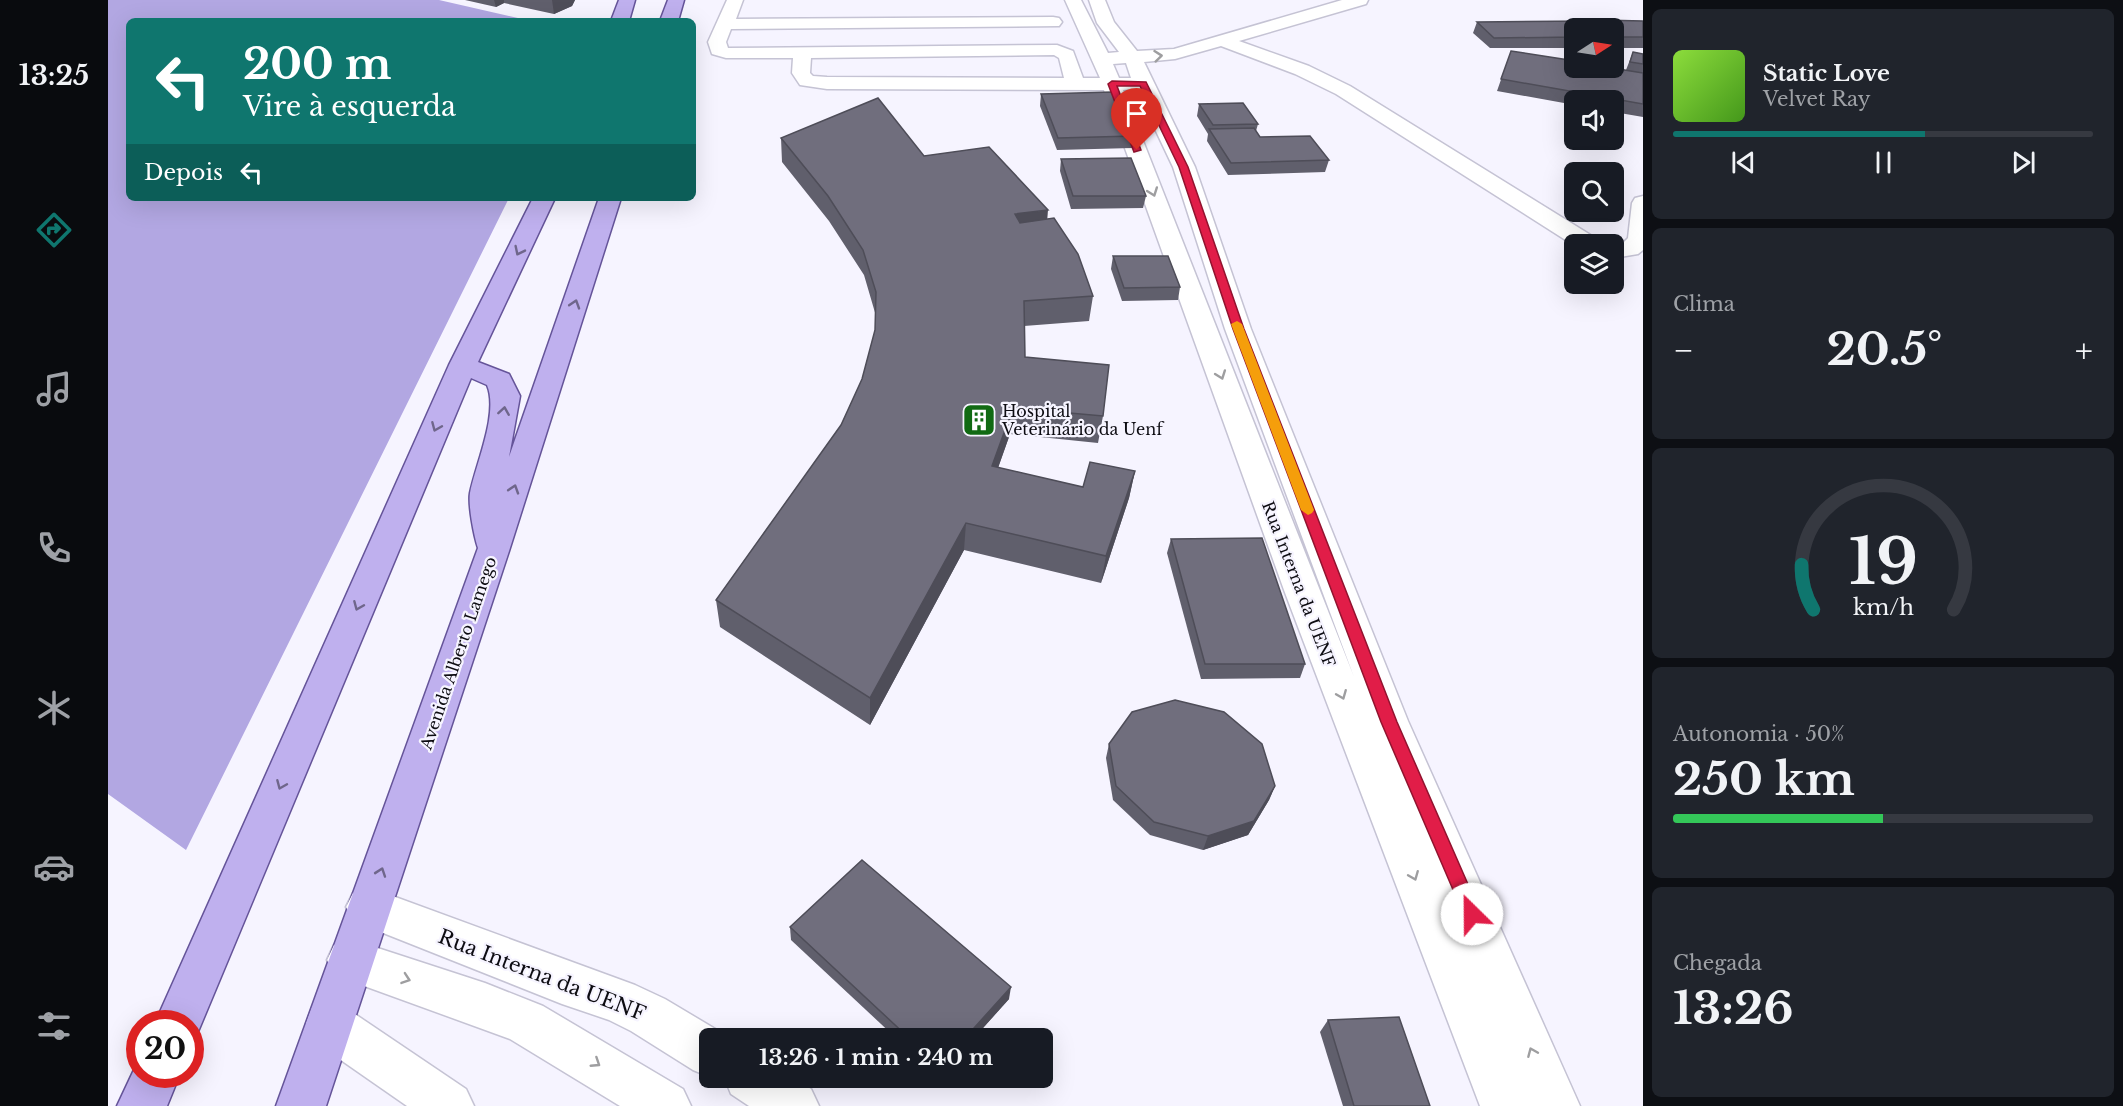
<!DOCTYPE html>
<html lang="pt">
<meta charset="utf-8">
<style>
body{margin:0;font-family:"Libre Baskerville",serif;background:#20242c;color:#f1f3f6;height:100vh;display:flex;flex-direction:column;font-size:22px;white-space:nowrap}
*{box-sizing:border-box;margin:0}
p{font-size:20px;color:#9ea1a6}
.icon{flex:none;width:33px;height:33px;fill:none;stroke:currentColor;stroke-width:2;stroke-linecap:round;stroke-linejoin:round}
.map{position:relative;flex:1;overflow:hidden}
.side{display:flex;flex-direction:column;gap:9px;padding:9px;background:#0d0f14;width:480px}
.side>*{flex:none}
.top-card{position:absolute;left:18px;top:18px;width:570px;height:183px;border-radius:9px;box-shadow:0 6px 24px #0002;background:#0f766e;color:#fff;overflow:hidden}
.needle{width:39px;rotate:78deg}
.fabs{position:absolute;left:1456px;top:18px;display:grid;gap:12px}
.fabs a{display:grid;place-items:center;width:60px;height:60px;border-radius:9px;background:#171b24;box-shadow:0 6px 24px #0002;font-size:30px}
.speed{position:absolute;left:18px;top:1010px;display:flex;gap:12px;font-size:30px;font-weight:700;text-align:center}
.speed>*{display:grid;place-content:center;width:78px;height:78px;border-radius:50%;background:#171b24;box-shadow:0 6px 24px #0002;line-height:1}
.speed .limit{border:9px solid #d22;background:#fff;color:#111}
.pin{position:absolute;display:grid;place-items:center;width:51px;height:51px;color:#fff;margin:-62px -26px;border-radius:50% 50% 50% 0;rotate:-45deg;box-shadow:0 0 6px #0007}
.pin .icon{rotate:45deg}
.me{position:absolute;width:66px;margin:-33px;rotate:337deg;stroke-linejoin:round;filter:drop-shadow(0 0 4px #0008)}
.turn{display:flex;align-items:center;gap:21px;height:126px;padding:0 18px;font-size:27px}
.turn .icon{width:78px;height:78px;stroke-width:2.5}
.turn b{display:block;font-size:42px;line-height:51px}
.then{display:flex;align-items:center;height:57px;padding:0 18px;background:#0003;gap:12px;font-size:22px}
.big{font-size:45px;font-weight:700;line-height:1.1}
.side .tile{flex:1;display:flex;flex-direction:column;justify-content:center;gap:9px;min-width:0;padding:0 21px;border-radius:9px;background:#20242c}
.side .dial{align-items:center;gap:0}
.dial svg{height:156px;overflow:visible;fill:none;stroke:#363941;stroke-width:7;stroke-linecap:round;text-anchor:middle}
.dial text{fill:#f1f3f6;stroke:none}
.song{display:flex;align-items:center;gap:18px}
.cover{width:72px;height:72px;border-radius:9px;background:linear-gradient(135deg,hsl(90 70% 55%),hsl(100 70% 35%))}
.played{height:6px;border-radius:3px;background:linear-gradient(90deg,#0f766e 60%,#363941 60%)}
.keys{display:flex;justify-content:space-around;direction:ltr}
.heat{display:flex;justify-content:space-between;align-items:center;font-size:33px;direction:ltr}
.charge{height:9px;border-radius:4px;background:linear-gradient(90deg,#34c759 50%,#363941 0)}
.trip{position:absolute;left:591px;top:1028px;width:354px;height:60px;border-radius:9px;background:#171b24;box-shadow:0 6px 24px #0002;font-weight:700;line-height:60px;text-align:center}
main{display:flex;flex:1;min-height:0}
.tab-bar{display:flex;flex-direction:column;width:108px;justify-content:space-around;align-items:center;background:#090b0e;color:#9ea1a6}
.tab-bar .icon{width:42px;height:42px}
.tab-bar .selected{color:#0f766e}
.tab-bar b{font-size:27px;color:#f1f3f6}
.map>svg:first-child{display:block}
</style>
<main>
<nav class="tab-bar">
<b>13:25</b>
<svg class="icon selected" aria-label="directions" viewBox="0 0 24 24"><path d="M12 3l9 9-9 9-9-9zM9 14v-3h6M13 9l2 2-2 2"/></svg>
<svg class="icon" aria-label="music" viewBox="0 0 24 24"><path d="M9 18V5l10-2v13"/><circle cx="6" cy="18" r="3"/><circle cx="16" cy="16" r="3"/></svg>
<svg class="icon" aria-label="phone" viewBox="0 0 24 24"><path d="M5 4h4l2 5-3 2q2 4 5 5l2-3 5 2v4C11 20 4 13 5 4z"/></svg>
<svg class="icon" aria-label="climate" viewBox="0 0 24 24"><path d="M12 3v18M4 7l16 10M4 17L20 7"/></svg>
<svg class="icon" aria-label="car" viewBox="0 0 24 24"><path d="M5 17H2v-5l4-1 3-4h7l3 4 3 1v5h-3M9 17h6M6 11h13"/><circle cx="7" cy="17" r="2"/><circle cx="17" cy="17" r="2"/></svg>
<svg class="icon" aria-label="filters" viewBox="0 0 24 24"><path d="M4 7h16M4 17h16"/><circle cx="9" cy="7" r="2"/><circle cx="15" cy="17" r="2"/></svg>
</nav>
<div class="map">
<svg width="1535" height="1106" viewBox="0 0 1535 1106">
<rect width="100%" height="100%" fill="#f6f4ff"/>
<polygon fill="#b2a7e2" points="0,0 331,0 423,21 21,21 21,198 401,198 78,850 0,794"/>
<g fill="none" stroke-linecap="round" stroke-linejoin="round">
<defs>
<g id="minor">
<path d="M619,0H635L628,19L945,17L951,18L954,22L951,26L623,29L618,42L620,48L949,45L965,51L975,78H992L957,0H973L1000,53L1011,52L989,23L981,0H997L1006,22L1029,51L1066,49L1234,0H1260L1258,4L1131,41L1201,66L1242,86L1489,239L1493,244L1467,246L1228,94L1187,74L1113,46L1067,59L1036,62L1087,167L1143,329L1300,721L1472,1106H1422L1382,1009L1422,1106H1372L1176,590L996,90L719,89L692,85L684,73L685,58H618L604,54L600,42ZM946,55L951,58L956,78L719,77L705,76L702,73L703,58ZM1018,63L1023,78H1011L1005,64ZM1028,89L1065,167L1117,329L1246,677L1015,90Z"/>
<polygon points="1535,196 1535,250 1530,254 1506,258 1506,244 1503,244 1515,243 1520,238 1524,203 1527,198"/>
<polygon points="260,887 527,985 557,999 619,1036 620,1038 602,1038 602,1077 585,1070 523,1031 501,1020 454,1004 245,921 238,907 245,893"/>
<polygon points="242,939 377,983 435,1006 575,1089 583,1106 512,1106 402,1039 226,975 219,960 226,945"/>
<polygon points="221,1001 238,1008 358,1089 366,1106 299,1106 204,1040 198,1024 204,1008"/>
<polygon points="616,1077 685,1077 703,1089 711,1106 641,1106 623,1094"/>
</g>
<g id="major">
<polygon points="511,0 527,0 521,21 503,21"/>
<polygon points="560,0 576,0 570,21 552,21"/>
<path d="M425,198H447L370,362L401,374L412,396L401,457L491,198H513L401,551L218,1106H168L370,548C366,536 360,505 362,493C368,463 391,413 379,385L363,378L87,1039L82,1041V1023H47L341,365Z"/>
<polygon points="32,1057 32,1074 72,1074 59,1106 9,1106"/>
</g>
</defs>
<use href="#minor" stroke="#c5c3d4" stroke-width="3"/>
<use href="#major" stroke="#655499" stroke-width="3"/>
<use href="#minor" fill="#fff" fill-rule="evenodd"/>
<use href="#major" fill="#bfb0ee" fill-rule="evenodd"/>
</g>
<g fill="#605f6c">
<polygon points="357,0 467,0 464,6 446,14 396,3 388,7"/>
<polygon points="1492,20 1535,21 1535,48 1507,48 1506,47 1506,28 1467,28 1467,48 1382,48 1365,33 1369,22 1490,26"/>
<polygon points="1403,51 1518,70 1525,52 1535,54 1535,117 1506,112 1506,100 1467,100 1467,105 1389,91"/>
<polygon points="933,94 1026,136 1024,148 949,150 932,106"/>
<polygon points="1091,104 1150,124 1148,131 1152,137 1221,160 1217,172 1120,175 1099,141 1100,134 1089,116"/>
<polygon points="673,138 816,156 939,219 985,296 981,321 916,326 917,357 995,416 990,443 902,434 890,468 975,487 1027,471 1021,498 993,583 856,550 762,725 612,627 608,600 733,425 754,379 767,330 768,316 756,275 721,221 674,162"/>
<polygon points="953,159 1038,196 1035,208 963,209 952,171"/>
<polygon points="1005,256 1072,287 1070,300 1014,301 1003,269"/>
<polygon points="1063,539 1197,664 1192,678 1093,679 1059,553"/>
<polygon points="1001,744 1167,786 1161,800 1140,835 1095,850 1042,835 1005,800 998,758"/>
<polygon points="682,927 901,999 866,1038 788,1038 683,940"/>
<polygon points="1220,1020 1322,1106 1235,1106 1212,1032"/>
</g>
<g fill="#4e4d58">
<polygon points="386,0 396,0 396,3 388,7"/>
<polygon points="444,0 467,0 464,6 446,14"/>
<polygon points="940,210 938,235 905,239 907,214"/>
<polygon points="905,408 902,434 881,493 884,466"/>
<polygon points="1027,471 1021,498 993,583 998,556"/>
<polygon points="858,523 856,550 762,725 762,698"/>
<polygon points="1167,786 1161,800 1140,835 1095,850 1100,836"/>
<polygon points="903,987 901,999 866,1038 857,1038"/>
</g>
<g fill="#706e7d" stroke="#4e4d58" stroke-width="1.5">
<polygon points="1492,20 1535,21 1535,37 1512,37 1506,32 1506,28 1502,28"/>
<polygon points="1483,21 1493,28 1467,28 1467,37 1386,38 1369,22"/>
<polygon points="1403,51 1467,61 1467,68 1504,68 1535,73 1535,104 1393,79"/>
<polygon points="1525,52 1535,54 1535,64 1522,62"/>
<polygon points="1004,92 1026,136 950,138 933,94"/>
<polygon points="770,98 816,156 881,147 940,210 907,214 912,223 946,218 970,254 985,296 916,301 917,357 1001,365 995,416 905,408 884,466 975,487 982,462 1027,471 998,556 858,523 762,698 608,600 733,425 754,379 767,330 768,292 755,250 720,196 673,138"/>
<polygon points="1135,103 1150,124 1105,125 1091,104"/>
<polygon points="1146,128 1152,137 1202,136 1221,160 1123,163 1101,129"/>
<polygon points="1023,158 1038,196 965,196 953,159"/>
<polygon points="1005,256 1060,256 1072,287 1016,288"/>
<polygon points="1154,538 1197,664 1097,664 1063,539"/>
<polygon points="1067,700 1116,712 1154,744 1167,786 1146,821 1100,836 1046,822 1008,786 1001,744 1024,712"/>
<polygon points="754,860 903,987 857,1038 801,1038 682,927"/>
<polygon points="1291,1017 1322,1106 1246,1106 1220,1020"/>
</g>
<defs><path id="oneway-chevron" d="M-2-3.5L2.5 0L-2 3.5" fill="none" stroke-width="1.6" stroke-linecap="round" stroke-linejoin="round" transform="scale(1.5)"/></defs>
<g stroke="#9e9ea0">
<use href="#oneway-chevron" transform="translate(1050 56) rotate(-6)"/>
<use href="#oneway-chevron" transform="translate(1045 192) rotate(70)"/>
<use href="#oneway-chevron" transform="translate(1113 375) rotate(70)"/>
<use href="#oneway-chevron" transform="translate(1234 695) rotate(68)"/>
<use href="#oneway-chevron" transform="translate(1306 876) rotate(68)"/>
<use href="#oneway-chevron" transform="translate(298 979) rotate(19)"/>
<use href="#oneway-chevron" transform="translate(1424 1052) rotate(-113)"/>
<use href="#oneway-chevron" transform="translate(488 1063) rotate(33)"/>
</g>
<g stroke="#6f668b">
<use href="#oneway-chevron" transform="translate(411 251) rotate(116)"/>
<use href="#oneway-chevron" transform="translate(467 304) rotate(-72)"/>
<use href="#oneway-chevron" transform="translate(396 411) rotate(-81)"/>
<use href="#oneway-chevron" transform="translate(328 427) rotate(113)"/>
<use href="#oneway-chevron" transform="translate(406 489) rotate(-72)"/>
<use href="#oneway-chevron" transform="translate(250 606) rotate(113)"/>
<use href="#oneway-chevron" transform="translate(173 785) rotate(113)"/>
<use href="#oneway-chevron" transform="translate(273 872) rotate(-71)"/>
</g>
<polygon fill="#e11d48" stroke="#92132f" stroke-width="1.5" points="1004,81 1038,82 1080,167 1136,329 1289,722 1373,914 1370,920 1364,922 1358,920 1273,722 1125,329 1071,167 1032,86 1009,86 1033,150 1026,152 1000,84"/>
<polygon fill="#f59e0b" points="1129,321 1134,324 1206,510 1204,513 1200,515 1193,510 1123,324"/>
<defs>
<symbol id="building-square" viewBox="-11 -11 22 22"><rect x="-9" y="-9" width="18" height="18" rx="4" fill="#116a13" stroke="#f6f4ff"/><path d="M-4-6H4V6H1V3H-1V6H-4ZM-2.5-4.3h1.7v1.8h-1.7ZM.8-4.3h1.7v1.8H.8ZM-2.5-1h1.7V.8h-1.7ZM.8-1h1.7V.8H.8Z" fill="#fff"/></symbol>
</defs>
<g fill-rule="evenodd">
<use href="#building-square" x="852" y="401" width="38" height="38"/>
</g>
<g text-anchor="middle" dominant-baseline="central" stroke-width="4.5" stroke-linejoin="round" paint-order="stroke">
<g font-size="16" fill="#0d0c12" stroke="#f6f4ff" text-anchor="start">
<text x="894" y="411">Hospital<tspan x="894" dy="18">Veterinário da Uenf</tspan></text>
</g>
<g font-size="16" fill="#0d0c12" stroke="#f6f4ff">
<text transform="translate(1191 584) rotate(69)">Rua Interna da UENF</text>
<text transform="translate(350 653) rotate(-71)">Avenida Alberto Lamego</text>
</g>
<g font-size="20" fill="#0d0c12" stroke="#f6f4ff">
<text transform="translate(434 975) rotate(21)">Rua Interna da UENF</text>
</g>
</g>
</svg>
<div class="fabs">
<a><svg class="needle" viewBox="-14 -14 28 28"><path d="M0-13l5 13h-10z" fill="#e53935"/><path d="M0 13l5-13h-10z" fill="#9ea1a6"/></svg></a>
<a><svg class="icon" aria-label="sound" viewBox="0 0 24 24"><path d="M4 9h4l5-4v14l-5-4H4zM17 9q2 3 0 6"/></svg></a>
<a><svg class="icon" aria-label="search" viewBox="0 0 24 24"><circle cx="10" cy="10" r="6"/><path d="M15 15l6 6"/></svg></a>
<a><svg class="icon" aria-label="layers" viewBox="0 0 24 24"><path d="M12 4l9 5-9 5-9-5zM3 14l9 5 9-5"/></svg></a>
</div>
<div class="speed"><div class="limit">20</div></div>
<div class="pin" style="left:1029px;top:150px;background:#d93025"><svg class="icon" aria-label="arrive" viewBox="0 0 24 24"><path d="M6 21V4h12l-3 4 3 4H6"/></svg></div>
<svg class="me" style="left:1364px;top:914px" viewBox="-20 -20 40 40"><circle r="19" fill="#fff"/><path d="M0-13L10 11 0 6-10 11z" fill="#e11d48"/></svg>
<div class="trip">13:26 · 1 min · 240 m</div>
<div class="top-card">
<div class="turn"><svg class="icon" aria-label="left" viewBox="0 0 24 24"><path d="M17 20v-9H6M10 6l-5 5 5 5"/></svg><div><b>200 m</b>Vire à esquerda</div></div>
<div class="then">Depois<svg class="icon" aria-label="left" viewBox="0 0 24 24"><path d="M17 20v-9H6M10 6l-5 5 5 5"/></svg></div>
</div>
</div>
<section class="side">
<div class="tile">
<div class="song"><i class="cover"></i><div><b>Static Love</b><p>Velvet Ray</p></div></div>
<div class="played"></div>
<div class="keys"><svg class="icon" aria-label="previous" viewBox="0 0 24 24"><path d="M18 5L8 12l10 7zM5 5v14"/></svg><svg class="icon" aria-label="pause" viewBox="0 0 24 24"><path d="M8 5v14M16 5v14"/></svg><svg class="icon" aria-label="next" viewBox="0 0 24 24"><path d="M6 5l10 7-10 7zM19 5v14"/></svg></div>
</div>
<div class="tile"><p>Clima</p>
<div class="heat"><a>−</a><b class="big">20.5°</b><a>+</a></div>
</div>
<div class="tile dial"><svg viewBox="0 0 100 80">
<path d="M14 69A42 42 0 1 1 86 69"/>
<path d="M14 69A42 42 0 0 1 8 46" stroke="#0f766e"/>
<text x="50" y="56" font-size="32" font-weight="700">19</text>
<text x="50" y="72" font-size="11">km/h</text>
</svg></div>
<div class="tile"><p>Autonomia · 50%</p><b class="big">250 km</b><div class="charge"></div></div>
<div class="tile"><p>Chegada</p><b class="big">13:26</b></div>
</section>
</main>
